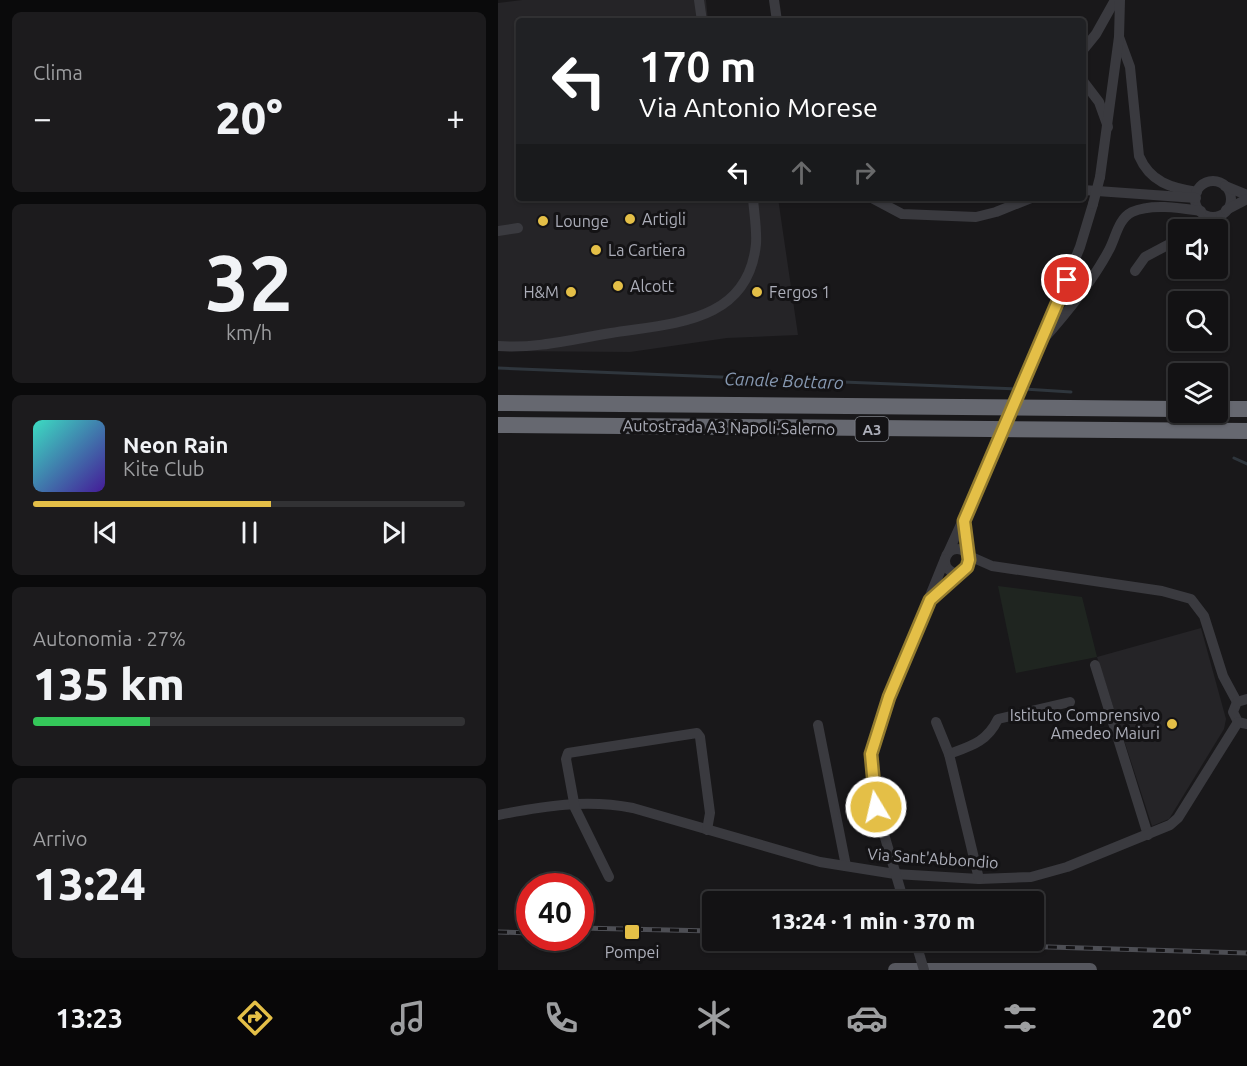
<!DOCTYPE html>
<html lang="it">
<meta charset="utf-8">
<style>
body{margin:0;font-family:Ubuntu,sans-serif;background:#1c1b1d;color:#f1f3f6;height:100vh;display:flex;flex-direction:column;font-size:22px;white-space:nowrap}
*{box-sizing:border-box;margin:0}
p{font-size:20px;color:#9d9ea0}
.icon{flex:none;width:33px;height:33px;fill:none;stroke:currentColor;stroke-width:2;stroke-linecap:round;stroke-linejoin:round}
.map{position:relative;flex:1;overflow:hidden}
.details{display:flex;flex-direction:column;gap:12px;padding:12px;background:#0a0a0b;width:498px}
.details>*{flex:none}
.guide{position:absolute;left:18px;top:18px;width:570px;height:183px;border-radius:6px;box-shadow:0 2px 4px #0004,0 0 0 2px #323234;background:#202124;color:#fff;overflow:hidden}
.fabs{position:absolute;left:670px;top:219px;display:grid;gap:12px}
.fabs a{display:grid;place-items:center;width:60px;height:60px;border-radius:6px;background:#131214;box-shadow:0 2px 4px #0004,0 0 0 2px #323234;font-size:30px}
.speed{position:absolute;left:18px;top:873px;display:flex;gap:12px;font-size:30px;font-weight:700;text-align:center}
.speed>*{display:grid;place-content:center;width:78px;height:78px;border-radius:50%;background:#131214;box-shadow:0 2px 4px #0004,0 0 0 2px #323234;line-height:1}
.speed .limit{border:9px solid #d22;background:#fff;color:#111}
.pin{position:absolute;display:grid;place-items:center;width:51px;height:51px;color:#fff;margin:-26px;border:3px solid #fff;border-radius:50%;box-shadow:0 2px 6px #0007}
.me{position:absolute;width:66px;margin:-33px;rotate:351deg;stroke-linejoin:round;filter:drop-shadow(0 0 4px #0008)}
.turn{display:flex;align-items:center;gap:21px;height:126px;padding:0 24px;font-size:27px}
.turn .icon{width:78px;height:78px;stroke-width:2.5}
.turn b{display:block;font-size:42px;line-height:51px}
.lanes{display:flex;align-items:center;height:57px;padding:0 24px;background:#0003;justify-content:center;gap:30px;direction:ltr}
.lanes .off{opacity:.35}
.big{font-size:45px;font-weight:800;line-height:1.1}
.details .widget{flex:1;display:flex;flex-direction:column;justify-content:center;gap:9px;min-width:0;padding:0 21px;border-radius:9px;background:#1c1b1d}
.details .dial{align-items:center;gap:0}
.dial b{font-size:78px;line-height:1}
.song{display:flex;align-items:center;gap:18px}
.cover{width:72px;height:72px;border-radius:9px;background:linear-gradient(135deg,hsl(170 70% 55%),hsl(260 70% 35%))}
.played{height:6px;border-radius:3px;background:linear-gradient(90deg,#e4bf47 55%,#323234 55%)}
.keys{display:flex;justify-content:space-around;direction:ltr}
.heat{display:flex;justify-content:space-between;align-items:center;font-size:33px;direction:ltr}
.charge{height:9px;border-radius:4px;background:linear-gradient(90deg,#34c759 27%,#323234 0)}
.trip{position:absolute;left:204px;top:891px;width:342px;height:60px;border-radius:6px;background:#131214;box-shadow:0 2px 4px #0004,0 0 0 2px #323234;font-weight:800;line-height:60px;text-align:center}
.dock{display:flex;height:96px;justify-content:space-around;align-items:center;background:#080708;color:#9d9ea0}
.dock .icon{width:42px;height:42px}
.dock .active{color:#e4bf47}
.dock b{font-size:27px;color:#f1f3f6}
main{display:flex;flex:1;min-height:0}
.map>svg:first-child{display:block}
</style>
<main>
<section class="details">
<div class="widget"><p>Clima</p>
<div class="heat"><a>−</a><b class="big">20°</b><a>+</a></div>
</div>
<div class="widget dial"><b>32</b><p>km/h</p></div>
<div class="widget">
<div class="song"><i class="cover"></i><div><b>Neon Rain</b><p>Kite Club</p></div></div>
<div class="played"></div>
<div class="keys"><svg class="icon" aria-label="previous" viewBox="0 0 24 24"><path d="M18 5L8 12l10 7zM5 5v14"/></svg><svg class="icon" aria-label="pause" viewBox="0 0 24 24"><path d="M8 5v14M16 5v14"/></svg><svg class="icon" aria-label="next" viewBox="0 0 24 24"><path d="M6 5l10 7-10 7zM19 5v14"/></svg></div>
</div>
<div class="widget"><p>Autonomia · 27%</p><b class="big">135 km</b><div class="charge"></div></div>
<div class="widget"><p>Arrivo</p><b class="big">13:24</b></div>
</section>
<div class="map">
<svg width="749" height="970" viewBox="0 0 749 970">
<rect width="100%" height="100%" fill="#19181a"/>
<g fill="#252427">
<polygon points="24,0 208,0 210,21 21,21 21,198 280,198 300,335 229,338 132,352 0,351 0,3"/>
<polygon points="703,628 728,719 726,729 671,819 654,826 599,657"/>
</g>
<polygon fill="#1f2520" points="500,586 584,597 599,657 518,673"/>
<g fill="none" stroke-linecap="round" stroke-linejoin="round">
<g stroke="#2f363d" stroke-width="3">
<polyline points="0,368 520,389"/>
<polyline points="526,389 573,392"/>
<polyline points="736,458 749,464"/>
</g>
<g stroke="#3a3a3f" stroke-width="10">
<polyline points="201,0 204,21"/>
<polyline points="276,0 279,21"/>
<path d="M621,37L632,67L641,156C652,182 673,188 699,192"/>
<polyline points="585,50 598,34 617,0"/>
<polyline points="585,81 601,102 610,127"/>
<polyline points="602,177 621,37 622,0"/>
<circle cx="715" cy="199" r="18"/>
<polyline points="727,186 749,195"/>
<polyline points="585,190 698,198"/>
<polyline points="374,198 404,214 478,217 498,212 533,198"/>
<polyline points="728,210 749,199"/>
<polyline points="696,230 714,217"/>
<polyline points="0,231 20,228"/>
<polyline points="637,271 647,257 681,239"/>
<polyline points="547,333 582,247 595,204"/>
<path d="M543,342C568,314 593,284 611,250C618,237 620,219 634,212C653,203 683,208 703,211"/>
<path d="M0,346C38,349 76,339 113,333C175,323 250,323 258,244C259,229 256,213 255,198"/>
<polyline points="466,522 468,553"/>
<circle cx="459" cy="561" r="12"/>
<polyline points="449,555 494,456"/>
<polyline points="469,555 494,566 664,591 693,599 706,616 725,676 739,702"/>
<polyline points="432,600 464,571"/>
<polyline points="597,665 650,835"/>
<polyline points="749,699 739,702 735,712 740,722 749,724"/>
<polyline points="438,722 451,754"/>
<polyline points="320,725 348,866"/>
<path d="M0,815C46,806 88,799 135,808L322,862L397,874L481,879L533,877L569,867L672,825L680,818L740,722"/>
<polyline points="111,877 77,808 68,759 70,753 199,733 202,737 212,813 209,830"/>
<path d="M481,879L451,754C473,746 489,742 500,719L572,702"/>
<polyline points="406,902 378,807 373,754 391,697 447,559"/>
</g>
<polyline stroke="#56575e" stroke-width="14" points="397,970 592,970"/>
<g stroke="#666870" stroke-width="16">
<polyline points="0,403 681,409"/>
<polyline points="720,409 749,409"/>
<polyline points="0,425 749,431"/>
</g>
<defs>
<g id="rail">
<polyline points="82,928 214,931"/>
<polyline points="0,932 32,933"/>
<polyline points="316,940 749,953"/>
</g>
</defs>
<use href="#rail" stroke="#4d4e54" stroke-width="5"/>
<use href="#rail" stroke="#141315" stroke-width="3" stroke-dasharray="9" stroke-linecap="butt"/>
<g stroke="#3a3a3f" stroke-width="10">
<polyline points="595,204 602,177"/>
<polyline points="494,456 543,342"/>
<polyline points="417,940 426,970"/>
</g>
</g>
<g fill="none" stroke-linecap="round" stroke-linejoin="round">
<defs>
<polyline id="route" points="378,807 373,754 391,697 432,600 469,567 471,560 466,521 569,280"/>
</defs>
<use href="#route" stroke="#947c2e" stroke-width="15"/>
<use href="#route" stroke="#e4bf47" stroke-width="10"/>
</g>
<g fill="#e4bf47" stroke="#141315" stroke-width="2">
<circle cx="132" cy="219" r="6"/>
<circle cx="45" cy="221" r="6"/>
<circle cx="98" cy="250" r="6"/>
<circle cx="120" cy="286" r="6"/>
<circle cx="73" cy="292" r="6"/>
<circle cx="259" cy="292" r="6"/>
<circle cx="674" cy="724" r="6"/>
<rect x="126" y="924" width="16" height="16" rx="3"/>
</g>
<g text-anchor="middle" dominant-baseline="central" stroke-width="6" stroke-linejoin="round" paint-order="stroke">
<rect fill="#141315" stroke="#7e8088" stroke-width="1.5" x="357.5" y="417" width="33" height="24" rx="4.5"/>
<g font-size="15" font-weight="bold" fill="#acaeb9">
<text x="374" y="429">A3</text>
</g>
<g font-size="16" fill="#acaeb9" stroke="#141315" text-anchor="start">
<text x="144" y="219">Artigli</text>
<text x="57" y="221">Lounge</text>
<text x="110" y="250">La Cartiera</text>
<text x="132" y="286">Alcott</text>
<text x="61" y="292" text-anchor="end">H&amp;M</text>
<text x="271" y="292">Fergos 1</text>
<text x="662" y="715" text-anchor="end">Istituto Comprensivo<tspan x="662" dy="18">Amedeo Maiuri</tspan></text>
<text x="134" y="952" text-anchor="middle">Pompei</text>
</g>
<g font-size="16" fill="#acaeb9" stroke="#141315">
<text transform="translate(231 427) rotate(1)">Autostrada A3 Napoli-Salerno</text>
<text transform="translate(435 858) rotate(4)">Via Sant'Abbondio</text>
</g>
<g font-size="18" font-style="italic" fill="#8698b1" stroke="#141315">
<text transform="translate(286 380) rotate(2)">Canale Bottaro</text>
</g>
</g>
</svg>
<div class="fabs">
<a><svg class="icon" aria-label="sound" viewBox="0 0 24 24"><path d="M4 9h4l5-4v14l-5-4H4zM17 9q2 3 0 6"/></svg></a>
<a><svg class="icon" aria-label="search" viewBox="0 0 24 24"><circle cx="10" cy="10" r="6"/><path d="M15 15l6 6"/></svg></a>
<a><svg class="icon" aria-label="layers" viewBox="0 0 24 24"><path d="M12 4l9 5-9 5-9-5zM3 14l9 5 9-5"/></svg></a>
</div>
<div class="speed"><div class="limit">40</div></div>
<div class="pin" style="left:569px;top:280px;background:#d93025"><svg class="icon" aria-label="arrive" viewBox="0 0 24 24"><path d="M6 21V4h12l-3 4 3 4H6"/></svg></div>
<svg class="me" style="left:378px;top:807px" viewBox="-20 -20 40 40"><circle r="17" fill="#e4bf47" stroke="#fff" stroke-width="3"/><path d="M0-11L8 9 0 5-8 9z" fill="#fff"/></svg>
<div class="trip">13:24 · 1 min · 370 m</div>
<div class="guide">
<div class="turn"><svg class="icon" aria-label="left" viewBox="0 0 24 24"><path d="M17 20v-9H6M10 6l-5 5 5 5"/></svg><div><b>170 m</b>Via Antonio Morese</div></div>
<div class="lanes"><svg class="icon" aria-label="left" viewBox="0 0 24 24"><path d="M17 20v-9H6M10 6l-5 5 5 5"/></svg><svg class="icon off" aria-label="ahead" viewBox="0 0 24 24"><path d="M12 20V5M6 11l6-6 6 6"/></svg><svg class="icon off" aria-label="right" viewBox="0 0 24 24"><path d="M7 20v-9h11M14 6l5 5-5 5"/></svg></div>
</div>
</div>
</main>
<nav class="dock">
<b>13:23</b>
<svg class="icon active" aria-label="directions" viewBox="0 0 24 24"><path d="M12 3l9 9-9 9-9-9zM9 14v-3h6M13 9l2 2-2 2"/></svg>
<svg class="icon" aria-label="music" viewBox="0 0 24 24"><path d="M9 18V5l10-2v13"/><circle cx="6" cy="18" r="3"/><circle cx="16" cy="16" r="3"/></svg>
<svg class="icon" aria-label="phone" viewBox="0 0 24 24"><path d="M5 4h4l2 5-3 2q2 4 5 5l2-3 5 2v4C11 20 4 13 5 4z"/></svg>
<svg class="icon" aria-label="climate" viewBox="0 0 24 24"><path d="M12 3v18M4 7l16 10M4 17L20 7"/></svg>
<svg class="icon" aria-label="car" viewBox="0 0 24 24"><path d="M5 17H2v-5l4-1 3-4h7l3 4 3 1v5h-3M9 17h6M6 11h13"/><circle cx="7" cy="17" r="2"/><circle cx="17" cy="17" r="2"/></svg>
<svg class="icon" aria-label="filters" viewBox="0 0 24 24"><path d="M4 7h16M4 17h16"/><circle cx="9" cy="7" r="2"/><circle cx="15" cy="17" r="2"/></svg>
<b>20°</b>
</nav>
